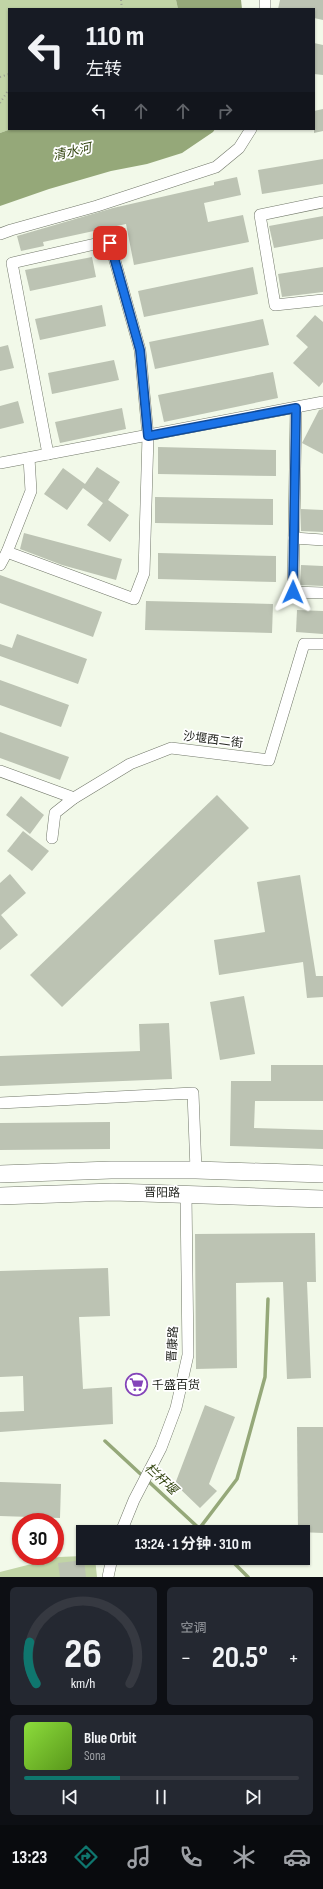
<!DOCTYPE html>
<html lang="zh">
<meta charset="utf-8">
<style>
body{margin:0;font-family:"Sofia Sans Condensed","Noto Sans SC",sans-serif;background:#242831;color:#f1f3f6;height:100vh;display:flex;flex-direction:column;font-size:15px;white-space:nowrap}
*{box-sizing:border-box;margin:0}
p{font-size:13px;color:#9ea1a6}
.icon{flex:none;width:22px;height:22px;fill:none;stroke:currentColor;stroke-width:2;stroke-linecap:round;stroke-linejoin:round}
.map{position:relative;height:1577px;overflow:hidden}
.panel{display:flex;flex-direction:column;gap:10px;padding:10px;background:#0d0f14;flex:1}
.panel>*{flex:none}
.top-card{position:absolute;left:8px;top:8px;width:307px;height:122px;border-radius:0px;box-shadow:0 1px 3px #0004;background:#171b24;color:#f1f3f6;overflow:hidden}
.speed{position:absolute;left:12px;top:1513px;display:flex;gap:8px;font-size:20px;font-weight:700;text-align:center}
.speed>*{display:grid;place-content:center;width:52px;height:52px;border-radius:50%;background:#171b24;box-shadow:0 1px 3px #0004;line-height:1}
.speed .limit{border:6px solid #d22;background:#fff;color:#111}
.pin{position:absolute;display:grid;place-items:center;width:34px;height:34px;color:#fff;margin:-17px;border-radius:8px;box-shadow:0 2px 6px #0006}
.me{position:absolute;width:44px;margin:-22px;rotate:1deg;stroke-linejoin:round;filter:drop-shadow(0 0 3px #0008)}
.turn{display:flex;align-items:center;gap:14px;height:84px;padding:0 12px;font-size:18px}
.turn .icon{width:52px;height:52px;stroke-width:2.5}
.turn b{display:block;font-size:28px;line-height:34px}
.lanes{display:flex;align-items:center;height:38px;padding:0 12px;background:#0003;justify-content:center;gap:20px;direction:ltr}
.lanes .off{opacity:.35}
.big{font-size:30px;font-weight:700;line-height:1.1}
.panel .card{flex:1;display:flex;flex-direction:column;justify-content:center;gap:6px;min-width:0;padding:0 14px;border-radius:6px;background:#242831}
.panel .dial{align-items:center;gap:0}
.dial svg{height:104px;overflow:visible;fill:none;stroke:#363941;stroke-width:7;stroke-linecap:round;text-anchor:middle}
.dial text{fill:#f1f3f6;stroke:none}
.song{display:flex;align-items:center;gap:12px}
.cover{width:48px;height:48px;border-radius:6px;background:linear-gradient(135deg,hsl(90 70% 55%),hsl(90 70% 35%))}
.played{height:4px;border-radius:2px;background:linear-gradient(90deg,#0f766e 35%,#363941 35%)}
.keys{display:flex;justify-content:space-around;direction:ltr}
.heat{display:flex;justify-content:space-between;align-items:center;font-size:22px;direction:ltr}
.panel .tiles{flex:1;display:grid;gap:10px;grid-template-columns:1fr 1fr}
.card:last-child{grid-column:span 2}
.trip{position:absolute;left:76px;top:1525px;width:234px;height:40px;border-radius:0px;background:#171b24;box-shadow:0 1px 3px #0004;font-weight:700;line-height:40px;text-align:center}
.tab-bar{display:flex;height:64px;justify-content:space-around;align-items:center;background:#090b0e;color:#9ea1a6}
.tab-bar .icon{width:28px;height:28px}
.tab-bar .active{color:#0f766e}
.tab-bar b{font-size:18px;color:#f1f3f6}
.map>svg:first-child{display:block}
</style>
<div class="map">
<svg width="323" height="1577" viewBox="0 0 323 1577">
<rect width="100%" height="100%" fill="#f2f9e9"/>
<g fill="#c1d4a6">
<polygon points="0,0 176,0 178,9 9,9 9,129 11,129 0,133"/>
<polygon points="83,1556 83,1558 95,1558 97,1577 0,1577 0,1572 59,1557"/>
</g>
<g fill="#95a879">
<polygon points="176,0 241,0 242,9 178,9"/>
<polygon points="11,129 215,129 213,132 182,153 147,164 111,171 49,189 0,206 0,133"/>
</g>
<g fill="none" stroke-linecap="round" stroke-linejoin="round">
<g stroke="#95a879" stroke-width="3.5">
<polyline points="105,1441 203,1532"/>
<polyline points="199,1529 237,1479 265,1377 268,1299"/>
<polyline points="229,1558 248,1577"/>
</g>
</g>
<g fill="#bcc3b3">
<polygon points="280,0 323,0 323,20 314,18 314,9 278,9"/>
<polygon points="314,43 323,45 323,75 314,74"/>
<polygon points="323,109 323,131 314,133 314,111"/>
<polygon points="323,159 323,184 262,194 258,170"/>
<polygon points="237,177 241,195 204,203 208,222 243,215 249,242 134,265 126,224 43,242 44,246 21,251 17,236 113,208 214,185 214,182"/>
<polygon points="323,216 323,239 274,248 269,226"/>
<polygon points="92,257 96,277 30,291 25,270"/>
<polygon points="253,267 258,294 144,317 138,291"/>
<polygon points="323,267 323,292 282,297 278,274"/>
<polygon points="102,305 106,326 40,340 35,319"/>
<polygon points="315,315 323,322 323,382 319,387 293,363 308,347 296,336"/>
<polygon points="263,319 269,345 155,369 149,342"/>
<polygon points="8,345 14,368 0,371 0,347"/>
<polygon points="114,360 119,380 52,394 48,373"/>
<polygon points="273,372 278,398 164,422 158,395"/>
<polygon points="18,401 24,423 0,429 0,406"/>
<polygon points="122,408 126,429 60,443 55,422"/>
<polygon points="323,409 323,454 302,443 319,410"/>
<polygon points="158,447 276,450 276,476 158,474"/>
<polygon points="97,467 120,482 108,500 129,515 110,542 87,525 103,503 83,488 67,510 44,494 63,468 85,484"/>
<polygon points="155,497 273,499 273,525 155,523"/>
<polygon points="301,509 323,510 323,532 301,531"/>
<polygon points="24,533 122,559 116,580 62,565 20,549"/>
<polygon points="158,553 276,556 276,582 158,579"/>
<polygon points="301,565 323,566 323,586 300,585"/>
<polygon points="0,575 102,612 93,637 0,603"/>
<polygon points="146,601 273,604 272,633 145,630"/>
<polygon points="297,610 323,611 323,634 296,632"/>
<polygon points="17,634 87,659 78,684 0,656 0,644 12,648"/>
<polygon points="0,680 69,705 61,727 0,705"/>
<polygon points="0,732 69,757 60,780 0,758"/>
<polygon points="217,795 249,828 62,1007 30,975"/>
<polygon points="21,796 44,815 30,834 6,815"/>
<polygon points="23,831 49,851 32,871 7,851"/>
<polygon points="10,874 26,893 1,915 18,935 0,950 0,883"/>
<polygon points="300,875 316,976 323,976 323,997 307,998 303,962 219,975 214,940 265,932 257,882"/>
<polygon points="244,996 255,1054 220,1060 210,1002"/>
<polygon points="169,1023 172,1079 0,1086 0,1056 140,1051 139,1024"/>
<polygon points="271,1065 323,1065 323,1101 255,1101 254,1128 323,1130 323,1149 230,1146 231,1081 271,1081"/>
<polygon points="110,1122 110,1149 0,1150 0,1123"/>
<polygon points="315,1233 316,1282 307,1282 311,1378 287,1379 283,1282 236,1283 237,1368 196,1369 195,1234"/>
<polygon points="108,1268 110,1316 79,1317 83,1389 112,1387 113,1424 0,1432 0,1412 24,1411 23,1376 0,1377 0,1271"/>
<polygon points="205,1405 235,1417 209,1484 217,1491 200,1508 175,1484"/>
<polygon points="297,1427 323,1427 323,1533 298,1532"/>
<polygon points="0,1482 61,1484 60,1518 0,1516"/>
<polygon points="84,1560 86,1577 60,1577 58,1563"/>
</g>
<g fill="none" stroke-linecap="round" stroke-linejoin="round">
<defs>
<g id="street">
<polyline points="265,0 265,9"/>
<polyline points="323,202 260,215 275,305 323,300"/>
<polyline points="0,234 11,230 97,206 216,167 239,148 251,129"/>
<polyline points="296,408 293,592 323,593"/>
<polyline points="0,463 323,402"/>
<polyline points="294,538 323,540"/>
<polyline points="7,552 134,599 144,573 148,436 140,350 110,243 95,244 12,263 48,454"/>
<polyline points="0,565 7,552 31,491 29,458"/>
<polyline points="0,771 74,798"/>
<polyline points="52,838 55,813 74,798 130,764 171,748 269,760 304,644 323,644"/>
<polyline points="0,1103 193,1093 196,1170"/>
<polyline points="121,1532 134,1500 161,1448 176,1408 188,1355 186,1194"/>
<polyline points="108,1577 112,1558"/>
</g>
<g id="primary">
<polyline points="0,1174 111,1170 196,1170 323,1174"/>
<polyline points="0,1196 113,1192 323,1199"/>
</g>
</defs>
<use href="#street" stroke="#72786a" stroke-width="12"/>
<use href="#primary" stroke="#72786a" stroke-width="18"/>
<g stroke="#999e92" stroke-width="2" stroke-dasharray="1 3" stroke-linecap="butt">
<polyline points="121,0 122,9"/>
<polyline points="0,77 9,74"/>
<polyline points="0,103 9,89"/>
</g>
<use href="#street" stroke="#fff" stroke-width="11"/>
<use href="#primary" stroke="#fff" stroke-width="17"/>
</g>
<g fill="none" stroke-linecap="round" stroke-linejoin="round">
<defs>
<polyline id="route" points="110,243 140,350 148,436 296,408 293,592"/>
</defs>
<use href="#route" stroke="#114b97" stroke-width="10"/>
<use href="#route" stroke="#1a73e8" stroke-width="7"/>
</g>
<defs>
<symbol id="supermarket-ring" viewBox="-11 -11 22 22"><circle r="9.5" fill="#fff" stroke="#8444b9" stroke-width="1.5"/><path d="M-6-5.5h2.5l.6 2H6L4.5 2H-2.5L-4.4-4H-6ZM-1.5 3.2a1.3 1.3 0 1 0 .1 0ZM3 3.2a1.3 1.3 0 1 0 .1 0Z" fill="#8444b9"/></symbol>
</defs>
<g fill-rule="evenodd">
<use href="#supermarket-ring" x="124" y="1372" width="25" height="25"/>
</g>
<g text-anchor="middle" dominant-baseline="central" stroke-width="3.5" stroke-linejoin="round" paint-order="stroke">
<g font-size="12" fill="#22241e" stroke="#fff">
<text transform="translate(213 740) rotate(7)">沙堰西二街</text>
<text transform="translate(162 1193) rotate(1)">晋阳路</text>
<text transform="translate(173 1344) rotate(-87)">晋康路</text>
</g>
<g font-size="12" fill="#22241e" stroke="#fff" text-anchor="start">
<text x="152" y="1385">千盛百货</text>
</g>
<g font-size="13" font-style="italic" fill="#354712" stroke="#fff">
<text transform="translate(72 152) rotate(-12)">清水河</text>
<text transform="translate(161 1479) rotate(43)">栏杆堰</text>
</g>
</g>
</svg>
<div class="speed"><div class="limit">30</div></div>
<div class="pin" style="left:110px;top:243px;background:#d93025"><svg class="icon" aria-label="arrive" viewBox="0 0 24 24"><path d="M6 21V4h12l-3 4 3 4H6"/></svg></div>
<svg class="me" style="left:293px;top:592px" viewBox="-20 -20 40 40"><path d="M0-17L14 15 0 8-14 15z" fill="#1a73e8" stroke="#fff" stroke-width="4"/></svg>
<div class="trip">13:24 · 1 分钟 · 310 m</div>
<div class="top-card">
<div class="turn"><svg class="icon" aria-label="left" viewBox="0 0 24 24"><path d="M17 20v-9H6M10 6l-5 5 5 5"/></svg><div><b>110 m</b>左转</div></div>
<div class="lanes"><svg class="icon" aria-label="left" viewBox="0 0 24 24"><path d="M17 20v-9H6M10 6l-5 5 5 5"/></svg><svg class="icon off" aria-label="ahead" viewBox="0 0 24 24"><path d="M12 20V5M6 11l6-6 6 6"/></svg><svg class="icon off" aria-label="ahead" viewBox="0 0 24 24"><path d="M12 20V5M6 11l6-6 6 6"/></svg><svg class="icon off" aria-label="right" viewBox="0 0 24 24"><path d="M7 20v-9h11M14 6l5 5-5 5"/></svg></div>
</div>
</div>
<section class="panel">
<div class="tiles">
<div class="card dial"><svg viewBox="0 0 100 80">
<path d="M14 69A42 42 0 1 1 86 69"/>
<path d="M14 69A42 42 0 0 1 9 37" stroke="#0f766e"/>
<text x="50" y="56" font-size="32" font-weight="700">26</text>
<text x="50" y="72" font-size="11">km/h</text>
</svg></div>
<div class="card"><p>空调</p>
<div class="heat"><a>−</a><b class="big">20.5°</b><a>+</a></div>
</div>
<div class="card">
<div class="song"><i class="cover"></i><div><b>Blue Orbit</b><p>Sona</p></div></div>
<div class="played"></div>
<div class="keys"><svg class="icon" aria-label="previous" viewBox="0 0 24 24"><path d="M18 5L8 12l10 7zM5 5v14"/></svg><svg class="icon" aria-label="pause" viewBox="0 0 24 24"><path d="M8 5v14M16 5v14"/></svg><svg class="icon" aria-label="next" viewBox="0 0 24 24"><path d="M6 5l10 7-10 7zM19 5v14"/></svg></div>
</div>
</div>
</section>
<nav class="tab-bar">
<b>13:23</b>
<svg class="icon active" aria-label="directions" viewBox="0 0 24 24"><path d="M12 3l9 9-9 9-9-9zM9 14v-3h6M13 9l2 2-2 2"/></svg>
<svg class="icon" aria-label="music" viewBox="0 0 24 24"><path d="M9 18V5l10-2v13"/><circle cx="6" cy="18" r="3"/><circle cx="16" cy="16" r="3"/></svg>
<svg class="icon" aria-label="phone" viewBox="0 0 24 24"><path d="M5 4h4l2 5-3 2q2 4 5 5l2-3 5 2v4C11 20 4 13 5 4z"/></svg>
<svg class="icon" aria-label="climate" viewBox="0 0 24 24"><path d="M12 3v18M4 7l16 10M4 17L20 7"/></svg>
<svg class="icon" aria-label="car" viewBox="0 0 24 24"><path d="M5 17H2v-5l4-1 3-4h7l3 4 3 1v5h-3M9 17h6M6 11h13"/><circle cx="7" cy="17" r="2"/><circle cx="17" cy="17" r="2"/></svg>
</nav>
